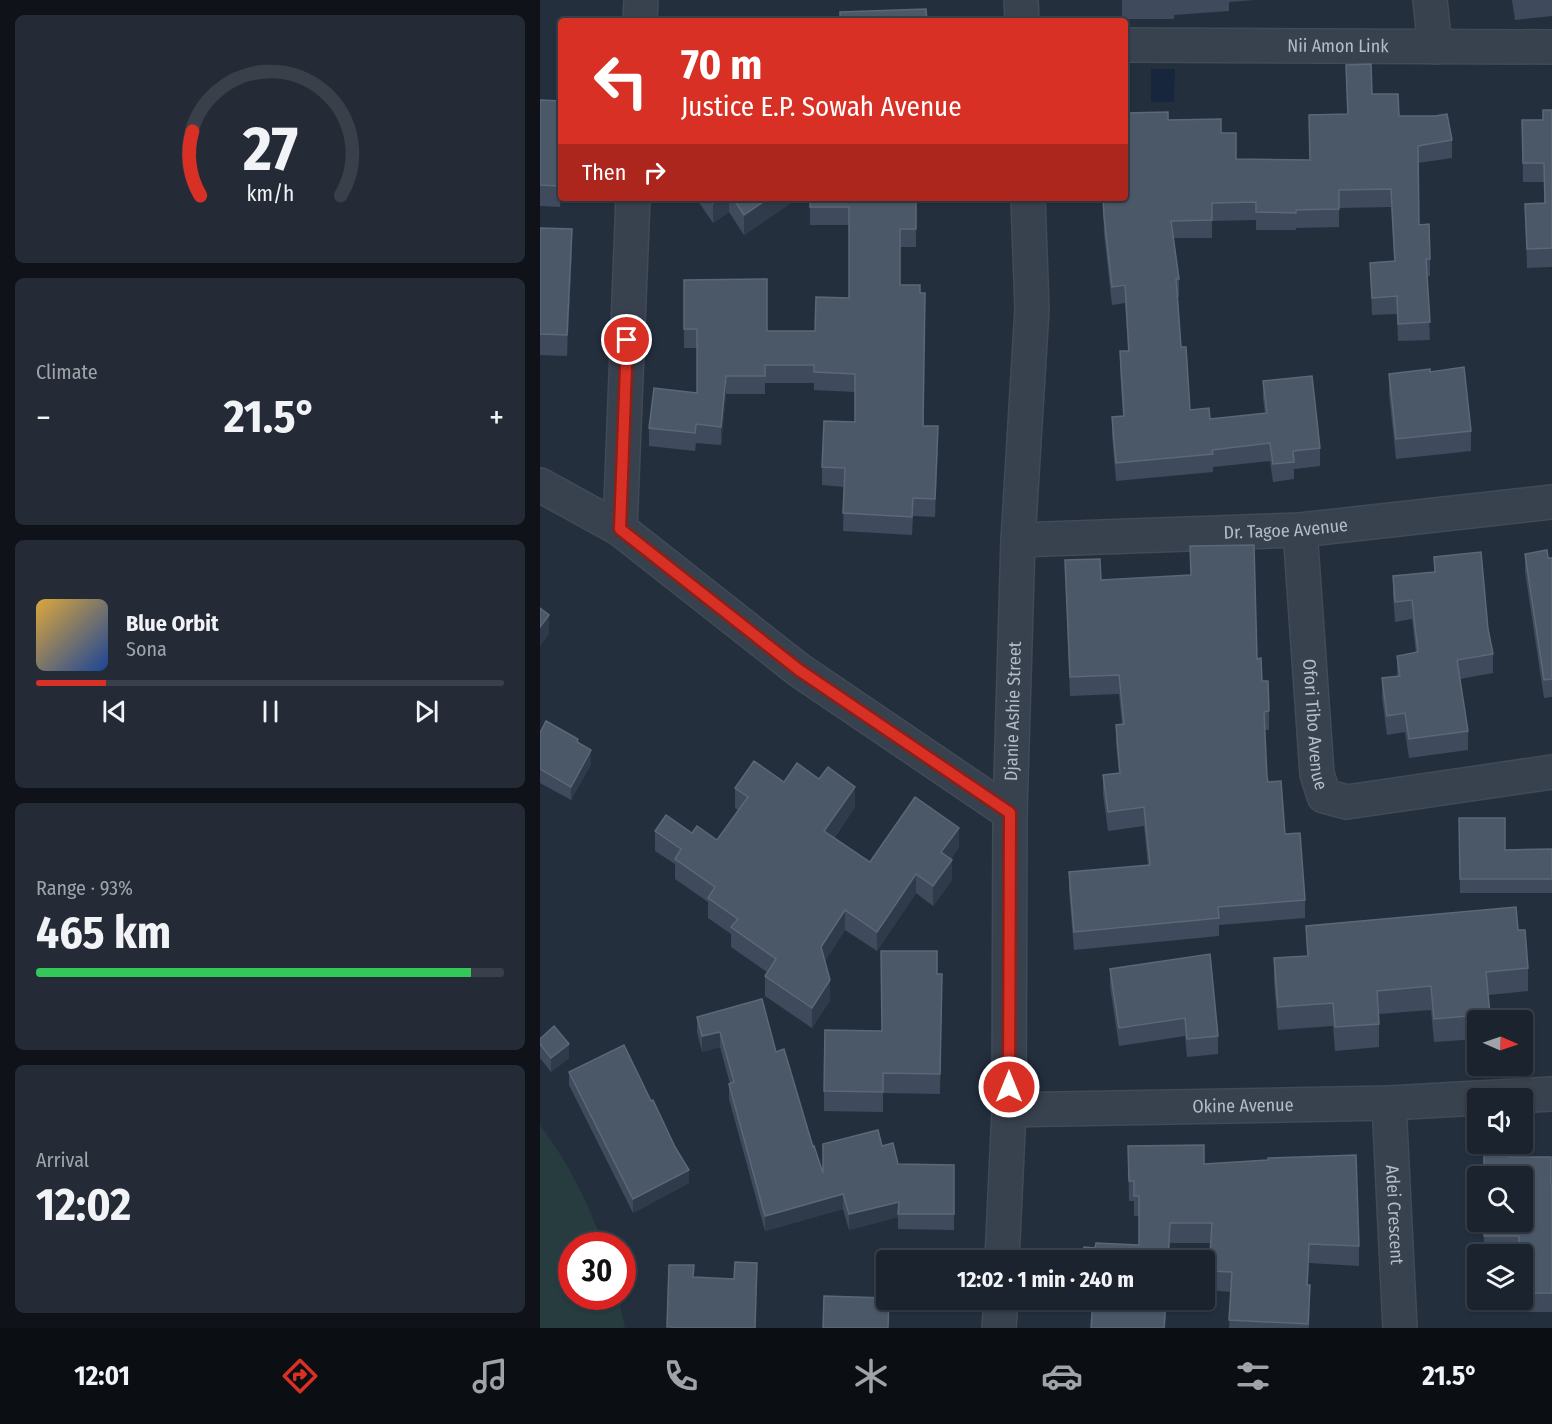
<!DOCTYPE html>
<meta charset="utf-8">
<style>
body{margin:0;font-family:"Fira Sans Condensed",sans-serif;background:#242b36;color:#f1f3f6;height:100vh;display:flex;flex-direction:column;font-size:22px;white-space:nowrap}
*{box-sizing:border-box;margin:0}
p{font-size:20px;color:#a0a4aa}
.icon{flex:none;width:33px;height:33px;fill:none;stroke:currentColor;stroke-width:2;stroke-linecap:round;stroke-linejoin:round}
.map{position:relative;flex:1;overflow:hidden}
.details{display:flex;flex-direction:column;gap:15px;padding:15px;background:#0f1319;width:540px}
.details>*{flex:none}
.top-card{position:absolute;left:18px;top:18px;width:570px;height:183px;border-radius:6px;box-shadow:0 2px 4px #0004,0 0 0 2px #39404a;background:#d93025;color:#fff;overflow:hidden}
.needle{width:39px;rotate:92deg}
.buttons{position:absolute;left:927px;top:1010px;display:grid;gap:12px}
.buttons a{display:grid;place-items:center;width:66px;height:66px;border-radius:6px;background:#1b232e;box-shadow:0 2px 4px #0004,0 0 0 2px #39404a;font-size:30px}
.speed{position:absolute;left:18px;top:1232px;display:flex;gap:12px;font-size:30px;font-weight:700;text-align:center}
.speed>*{display:grid;place-content:center;width:78px;height:78px;border-radius:50%;background:#1b232e;box-shadow:0 2px 4px #0004,0 0 0 2px #39404a;line-height:1}
.speed .limit{border:9px solid #d22;background:#fff;color:#111}
.pin{position:absolute;display:grid;place-items:center;width:51px;height:51px;color:#fff;margin:-26px;border:3px solid #fff;border-radius:50%;box-shadow:0 2px 6px #0007}
.me{position:absolute;width:66px;margin:-33px;rotate:0deg;stroke-linejoin:round;filter:drop-shadow(0 0 4px #0008)}
.turn{display:flex;align-items:center;gap:21px;height:126px;padding:0 24px;font-size:27px}
.turn .icon{width:78px;height:78px;stroke-width:2.5}
.turn b{display:block;font-size:42px;line-height:51px}
.then{display:flex;align-items:center;height:57px;padding:0 24px;background:#0003;gap:12px;font-size:22px}
.big{font-size:45px;font-weight:700;line-height:1.1}
.details .widget{flex:1;display:flex;flex-direction:column;justify-content:center;gap:9px;min-width:0;padding:0 21px;border-radius:9px;background:#242b36}
.details .dial{align-items:center;gap:0}
.dial svg{height:156px;overflow:visible;fill:none;stroke:#39404a;stroke-width:7;stroke-linecap:round;text-anchor:middle}
.dial text{fill:#f1f3f6;stroke:none}
.song{display:flex;align-items:center;gap:18px}
.cover{width:72px;height:72px;border-radius:9px;background:linear-gradient(135deg,hsl(40 70% 55%),hsl(220 70% 35%))}
.played{height:6px;border-radius:3px;background:linear-gradient(90deg,#d93025 15%,#39404a 15%)}
.keys{display:flex;justify-content:space-around;direction:ltr}
.heat{display:flex;justify-content:space-between;align-items:center;font-size:33px;direction:ltr}
.charge{height:9px;border-radius:4px;background:linear-gradient(90deg,#34c759 93%,#39404a 0)}
.trip{position:absolute;left:336px;top:1250px;width:339px;height:60px;border-radius:6px;background:#1b232e;box-shadow:0 2px 4px #0004,0 0 0 2px #39404a;font-weight:700;line-height:60px;text-align:center}
.tabs{display:flex;height:96px;justify-content:space-around;align-items:center;background:#0b0e12;color:#a0a4aa}
.tabs .icon{width:42px;height:42px}
.tabs .current{color:#d93025}
.tabs b{font-size:27px;color:#f1f3f6}
main{display:flex;flex:1;min-height:0}
.map>svg:first-child{display:block}
</style>
<main>
<section class="details">
<div class="widget dial"><svg viewBox="0 0 100 80">
<path d="M14 69A42 42 0 1 1 86 69"/>
<path d="M14 69A42 42 0 0 1 10 36" stroke="#d93025"/>
<text x="50" y="56" font-size="32" font-weight="700">27</text>
<text x="50" y="72" font-size="11">km/h</text>
</svg></div>
<div class="widget"><p>Climate</p>
<div class="heat"><a>−</a><b class="big">21.5°</b><a>+</a></div>
</div>
<div class="widget">
<div class="song"><i class="cover"></i><div><b>Blue Orbit</b><p>Sona</p></div></div>
<div class="played"></div>
<div class="keys"><svg class="icon" aria-label="previous" viewBox="0 0 24 24"><path d="M18 5L8 12l10 7zM5 5v14"/></svg><svg class="icon" aria-label="pause" viewBox="0 0 24 24"><path d="M8 5v14M16 5v14"/></svg><svg class="icon" aria-label="next" viewBox="0 0 24 24"><path d="M6 5l10 7-10 7zM19 5v14"/></svg></div>
</div>
<div class="widget"><p>Range · 93%</p><b class="big">465 km</b><div class="charge"></div></div>
<div class="widget"><p>Arrival</p><b class="big">12:02</b></div>
</section>
<div class="map">
<svg width="1012" height="1328" viewBox="0 0 1012 1328">
<rect width="100%" height="100%" fill="#242f3e"/>
<path fill="#263c3f" d="M0,1125C27,1161 49,1203 63,1245H32V1296H78L85,1328H0Z"/>
<polygon fill="#17263c" points="611,69 635,69 634,102 611,102"/>
<g fill="none" stroke-linecap="round" stroke-linejoin="round">
<defs>
<g id="minor">
<polyline points="481,0 482,21"/>
<polyline points="890,0 895,47"/>
<polyline points="100,21 101,0"/>
<path id="s1" d="M585,45L1012,47"/>
<polyline points="0,485 80,529 259,670 470,813"/>
<polyline points="80,529 93,198"/>
<path id="s2" d="M760,530L777,774L784,796L807,802L1012,772"/>
<path id="s3" d="M478,540L760,530L1012,502"/>
<polyline points="938,1098 1012,1094"/>
<path id="s4" d="M849,1103L860,1328"/>
<path id="s5" d="M469,1110L849,1103L938,1098"/>
<path id="s6" d="M462,1260L469,1110L470,813L478,540L492,309L488,198"/>
<polyline points="459,1328 461,1299"/>
</g>
</defs>
<use href="#minor" stroke="#414a57" stroke-width="36"/>
<use href="#minor" stroke="#38414e" stroke-width="33"/>
</g>
<g fill="#3f4b5c">
<polygon points="582,0 714,0 689,2 689,11 634,15 634,19 582,19"/>
<polygon points="972,0 1012,0 1012,16 975,20"/>
<polygon points="806,65 832,94 859,116 912,140 912,158 878,163 879,225 890,259 890,276 887,277 890,340 858,341 857,314 832,315 830,263 854,261 851,207 799,208 799,227 756,228 756,230 716,230 716,220 672,221 672,238 634,238 639,279 639,297 638,297 641,347 650,410 670,419 725,413 723,399 723,381 780,448 780,466 754,469 754,479 733,482 730,461 673,467 673,472 576,481 572,435 572,417 583,416 580,369 580,351 588,351 585,303 572,305 564,234 563,198 628,120 681,133 696,159 769,160 807,114"/>
<polygon points="0,100 21,101 21,189 20,207 0,206"/>
<polygon points="1012,110 1012,267 987,268 985,204 1004,203 1004,182 983,182 982,120 1003,120"/>
<polygon points="156,198 251,198 251,203 204,235 189,212 173,223"/>
<polygon points="270,198 376,198 376,247 360,247 360,285 380,293 384,426 398,445 395,517 373,516 372,535 303,531 304,487 282,485 282,467 315,422 315,392 274,390 274,383 225,383 225,394 186,394 181,445 156,443 155,451 109,446 109,428 157,393 157,348 144,348 144,280 227,331 275,331 309,298 309,225 270,225"/>
<polygon points="0,228 32,250 27,356 0,355"/>
<polygon points="890,372 931,431 931,451 856,459 849,394 849,374"/>
<polygon points="985,554 1008,558 1012,558 1012,697 1004,698 985,572"/>
<polygon points="894,557 948,629 953,654 953,673 920,679 928,731 928,750 869,758 865,732 847,735 842,697 842,678 857,676 857,656 876,653 872,619 855,622 853,595 853,576 894,572"/>
<polygon points="525,560 561,580 717,659 729,711 729,730 724,730 727,777 745,834 765,900 765,918 679,925 679,936 534,950 529,891 529,872 608,866 604,826 568,831 563,794 563,775 579,773 576,743 576,725 582,724 579,694 530,696"/>
<polygon points="0,733 38,743 51,764 31,800 0,783"/>
<polygon points="244,782 315,807 294,838 330,862 419,847 411,859 412,880 393,906 376,893 337,951 305,930 285,961 290,1000 272,1028 225,996 225,976 227,972 191,947 191,934 168,918 168,902 135,879 135,864 115,851 115,831 152,833 177,840 198,810 195,808 195,788"/>
<polygon points="919,818 965,850 1012,849 1012,893 920,893"/>
<polygon points="766,926 978,930 988,968 988,991 948,995 950,1020 938,1020 938,1039 894,1042 891,1010 839,1014 839,1047 795,1051 793,1026 738,1030 734,982 734,958 767,956"/>
<polygon points="570,969 678,1036 678,1054 647,1057 645,1036 579,1046 570,986"/>
<polygon points="397,974 402,974 400,1094 343,1093 343,1112 284,1111 284,1091"/>
<polygon points="157,1017 236,1052 283,1173 342,1146 358,1164 414,1165 414,1230 358,1229 358,1217 309,1230 303,1209 225,1231 189,1099 189,1084 190,1084 180,1047 162,1052 157,1032"/>
<polygon points="0,1039 29,1058 11,1072 0,1058"/>
<polygon points="29,1072 149,1183 93,1213 29,1085"/>
<polygon points="588,1146 664,1164 819,1246 819,1266 769,1263 768,1285 770,1305 769,1328 689,1328 691,1292 669,1290 671,1243 630,1243 629,1260 543,1260 555,1248 599,1245 599,1216 594,1216 594,1201 589,1201"/>
<polygon points="969,1157 1011,1184 1012,1184 1012,1312 979,1312 979,1299 982,1299 982,1254 944,1254 944,1221"/>
<polygon points="542,1299 627,1299 625,1328 551,1328 552,1308 542,1308"/>
</g>
<g fill="#2f3b4b">
<polygon points="181,198 189,198 189,212 173,223 173,203"/>
<polygon points="229,198 251,198 251,203 204,235 204,215"/>
<polygon points="32,229 32,250 27,356 27,335"/>
<polygon points="186,376 186,394 181,445 181,427"/>
<polygon points="398,426 398,445 395,517 395,499"/>
<polygon points="9,615 9,634 0,646 0,627"/>
<polygon points="51,750 51,764 31,800 31,787"/>
<polygon points="315,787 315,807 284,851 284,831"/>
<polygon points="419,828 419,847 401,872 401,852"/>
<polygon points="412,860 412,880 393,906 393,886"/>
<polygon points="376,874 376,893 337,951 337,932"/>
<polygon points="305,910 305,930 281,967 281,947"/>
<polygon points="290,980 290,1000 272,1028 272,1008"/>
<polygon points="180,1032 180,1047 162,1052 162,1036"/>
<polygon points="29,1044 29,1058 11,1072 11,1058"/>
<polygon points="149,1170 149,1183 93,1213 93,1199"/>
<polygon points="303,1194 303,1209 225,1231 225,1216"/>
<polygon points="359,1202 358,1217 309,1230 309,1214"/>
<polygon points="630,1223 629,1260 628,1260"/>
<polygon points="769,1244 769,1263 767,1305 767,1285"/>
<polygon points="770,1285 770,1305 768,1328"/>
<polygon points="626,1299 627,1299 625,1328 624,1328"/>
</g>
<g fill="#4b5868" stroke="#5c6777" stroke-width="1.5">
<polygon points="386,9 387,21 300,21 300,12"/>
<polygon points="831,64 832,94 858,94 859,116 895,116 907,114 912,140 878,146 879,225 889,224 890,259 886,259 890,322 858,324 857,296 832,298 830,263 855,261 851,189 799,190 799,209 756,210 756,213 716,212 716,202 672,203 672,220 631,221 639,279 636,279 641,347 646,347 650,410 669,408 670,419 727,413 723,381 772,376 780,448 753,451 754,462 733,464 730,443 672,450 673,454 576,463 572,417 584,416 580,351 589,351 585,285 572,287 564,216 563,198 585,198 585,113 628,112 628,120 681,119 681,133 696,133 696,159 770,160 769,115 808,114 806,65"/>
<polygon points="0,100 21,101 21,168 20,186 0,185"/>
<polygon points="1003,110 1012,110 1012,248 987,249 985,204 1005,203 1004,163 983,163 982,120 1003,120"/>
<polygon points="169,198 181,198 173,203"/>
<polygon points="193,198 229,198 204,215"/>
<polygon points="270,198 376,198 376,229 360,229 360,285 380,285 380,293 385,293 383,426 398,426 395,499 373,498 372,517 303,513 305,468 282,467 284,421 315,422 315,374 274,372 274,365 225,365 225,376 186,376 181,427 156,424 155,433 109,428 114,388 157,393 157,329 144,329 144,280 227,279 227,331 275,331 276,297 309,298 309,207 270,207"/>
<polygon points="0,228 32,229 27,335 0,334"/>
<polygon points="924,367 931,431 856,439 849,374 890,369 890,372"/>
<polygon points="714,545 717,659 721,658 722,681 728,681 729,711 724,712 727,777 728,782 741,781 745,834 760,833 765,900 678,907 679,918 534,932 529,872 610,865 604,807 568,812 563,775 580,773 576,725 584,724 579,675 530,677 525,560 560,559 561,580 651,575 650,546"/>
<polygon points="1007,550 1008,558 1012,558 1012,679 1004,680 985,554"/>
<polygon points="941,552 948,629 953,654 917,660 928,731 869,739 865,713 847,716 842,678 860,676 857,656 878,652 872,600 855,602 853,576 895,572 894,557"/>
<polygon points="0,608 9,615 0,627"/>
<polygon points="6,721 38,739 37,742 51,750 31,787 0,769 0,733"/>
<polygon points="214,761 244,782 257,763 279,779 288,767 315,787 284,831 330,862 375,797 419,828 401,852 412,860 393,886 376,874 337,932 305,910 281,947 290,980 272,1008 225,976 236,959 191,927 198,919 168,898 175,887 135,859 141,849 115,831 126,815 152,833 157,826 177,840 208,797 195,788"/>
<polygon points="919,818 965,818 965,850 1012,849 1012,879 920,879"/>
<polygon points="976,907 978,930 985,930 988,968 946,972 950,1014 894,1019 891,986 837,991 839,1024 795,1027 793,1003 738,1007 734,958 768,956 766,926"/>
<polygon points="341,951 397,951 397,974 402,974 400,1074 343,1073 343,1092 284,1091 285,1030 342,1031"/>
<polygon points="670,954 678,1036 647,1039 645,1018 579,1028 570,969"/>
<polygon points="222,999 236,1052 244,1049 273,1147 274,1146 283,1173 283,1144 338,1130 342,1146 353,1143 358,1164 414,1165 414,1214 358,1214 359,1202 309,1214 303,1194 225,1216 189,1084 194,1082 180,1032 162,1036 157,1017"/>
<polygon points="14,1026 29,1044 11,1058 0,1044 0,1039"/>
<polygon points="84,1045 111,1101 113,1100 135,1147 149,1170 93,1199 29,1072"/>
<polygon points="664,1145 664,1164 728,1160 728,1158 816,1155 819,1246 769,1244 767,1285 770,1285 768,1324 689,1320 692,1272 669,1271 672,1223 630,1223 628,1260 543,1260 544,1247 555,1248 556,1243 599,1245 599,1196 594,1196 594,1181 589,1181 588,1146"/>
<polygon points="944,1147 969,1147 969,1157 1011,1157 1011,1184 1012,1184 1012,1293 982,1293 982,1254 979,1254 979,1236 944,1236 944,1221 982,1221 982,1176 944,1176"/>
<polygon points="195,1262 217,1263 215,1328 132,1328 132,1327 127,1327 129,1265 154,1265 153,1277 194,1279"/>
<polygon points="284,1296 346,1298 346,1299 349,1299 348,1328 283,1328"/>
<polygon points="553,1299 626,1299 624,1328 551,1328"/>
</g>
<g fill="none" stroke-linecap="round" stroke-linejoin="round">
<defs>
<polyline id="route" points="87,340 80,529 259,670 470,813 469,1087"/>
</defs>
<use href="#route" stroke="#8d1f18" stroke-width="15"/>
<use href="#route" stroke="#d93025" stroke-width="10"/>
</g>
<g text-anchor="middle" dominant-baseline="central" stroke-width="6" stroke-linejoin="round" paint-order="stroke">
<g font-size="18" fill="#b4bcc9" stroke="#1d2633">
<text stroke="none"><textPath href="#s1" startOffset="213">Nii Amon Link</textPath></text>
<text stroke="none"><textPath href="#s3" startOffset="268">Dr. Tagoe Avenue</textPath></text>
<text stroke="none"><textPath href="#s6" startOffset="549">Djanie Ashie Street</textPath></text>
<text stroke="none"><textPath href="#s2" startOffset="195">Ofori Tibo Avenue</textPath></text>
<text stroke="none"><textPath href="#s5" startOffset="234">Okine Avenue</textPath></text>
<text stroke="none"><textPath href="#s4" startOffset="112">Adei Crescent</textPath></text>
</g>
</g>
</svg>
<div class="buttons">
<a><svg class="needle" viewBox="-14 -14 28 28"><path d="M0-13l5 13h-10z" fill="#e53935"/><path d="M0 13l5-13h-10z" fill="#a0a4aa"/></svg></a>
<a><svg class="icon" aria-label="sound" viewBox="0 0 24 24"><path d="M4 9h4l5-4v14l-5-4H4zM17 9q2 3 0 6"/></svg></a>
<a><svg class="icon" aria-label="search" viewBox="0 0 24 24"><circle cx="10" cy="10" r="6"/><path d="M15 15l6 6"/></svg></a>
<a><svg class="icon" aria-label="layers" viewBox="0 0 24 24"><path d="M12 4l9 5-9 5-9-5zM3 14l9 5 9-5"/></svg></a>
</div>
<div class="speed"><div class="limit">30</div></div>
<div class="pin" style="left:87px;top:340px;background:#d93025"><svg class="icon" aria-label="arrive" viewBox="0 0 24 24"><path d="M6 21V4h12l-3 4 3 4H6"/></svg></div>
<svg class="me" style="left:469px;top:1087px" viewBox="-20 -20 40 40"><circle r="17" fill="#d93025" stroke="#fff" stroke-width="3"/><path d="M0-11L8 9 0 5-8 9z" fill="#fff"/></svg>
<div class="trip">12:02 · 1 min · 240 m</div>
<div class="top-card">
<div class="turn"><svg class="icon" aria-label="left" viewBox="0 0 24 24"><path d="M17 20v-9H6M10 6l-5 5 5 5"/></svg><div><b>70 m</b>Justice E.P. Sowah Avenue</div></div>
<div class="then">Then<svg class="icon" aria-label="right" viewBox="0 0 24 24"><path d="M7 20v-9h11M14 6l5 5-5 5"/></svg></div>
</div>
</div>
</main>
<nav class="tabs">
<b>12:01</b>
<svg class="icon current" aria-label="directions" viewBox="0 0 24 24"><path d="M12 3l9 9-9 9-9-9zM9 14v-3h6M13 9l2 2-2 2"/></svg>
<svg class="icon" aria-label="music" viewBox="0 0 24 24"><path d="M9 18V5l10-2v13"/><circle cx="6" cy="18" r="3"/><circle cx="16" cy="16" r="3"/></svg>
<svg class="icon" aria-label="phone" viewBox="0 0 24 24"><path d="M5 4h4l2 5-3 2q2 4 5 5l2-3 5 2v4C11 20 4 13 5 4z"/></svg>
<svg class="icon" aria-label="climate" viewBox="0 0 24 24"><path d="M12 3v18M4 7l16 10M4 17L20 7"/></svg>
<svg class="icon" aria-label="car" viewBox="0 0 24 24"><path d="M5 17H2v-5l4-1 3-4h7l3 4 3 1v5h-3M9 17h6M6 11h13"/><circle cx="7" cy="17" r="2"/><circle cx="17" cy="17" r="2"/></svg>
<svg class="icon" aria-label="filters" viewBox="0 0 24 24"><path d="M4 7h16M4 17h16"/><circle cx="9" cy="7" r="2"/><circle cx="15" cy="17" r="2"/></svg>
<b>21.5°</b>
</nav>
